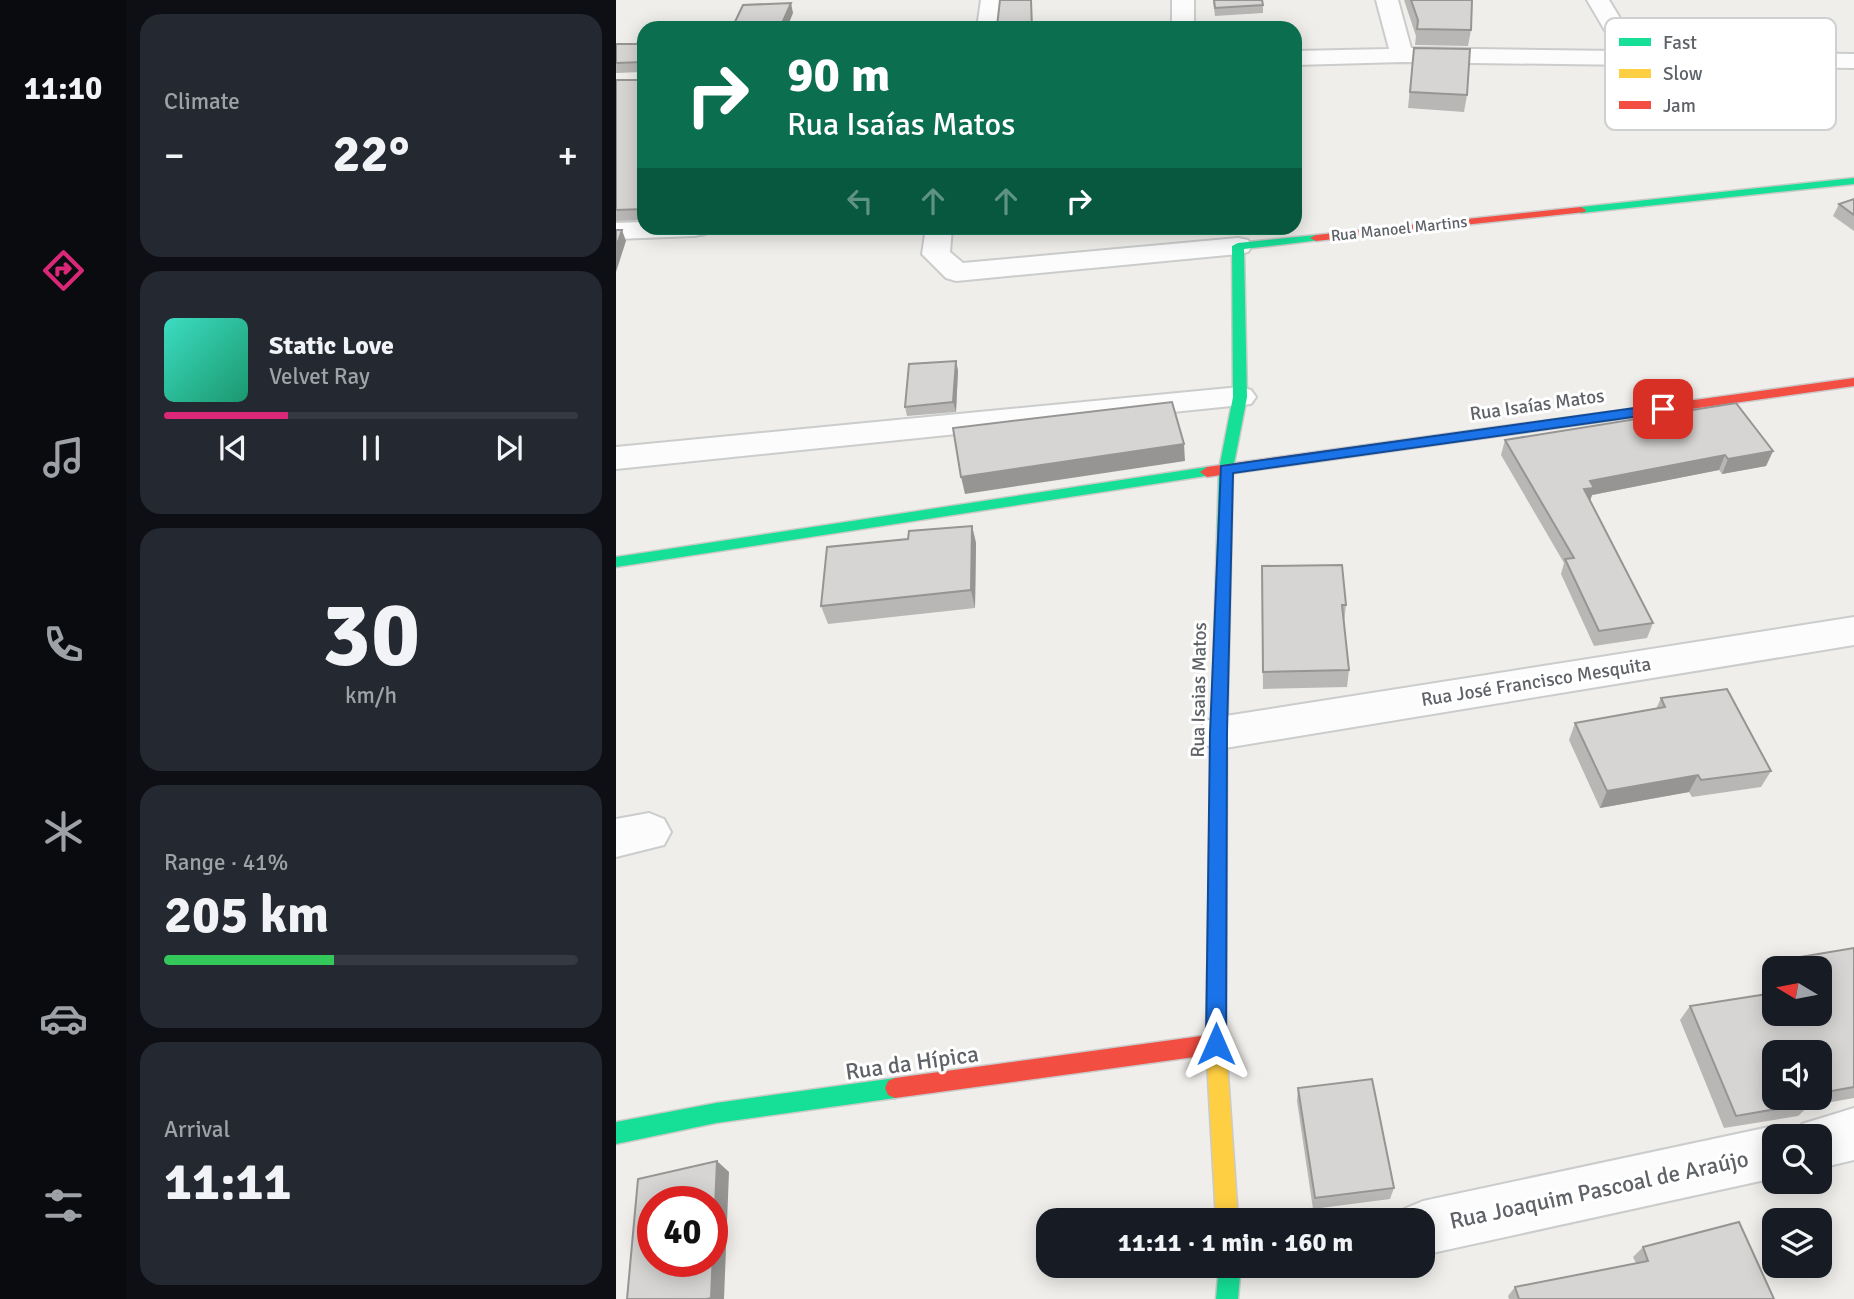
<!DOCTYPE html>
<meta charset="utf-8">
<style>
body{margin:0;font-family:Signika,sans-serif;background:#242831;color:#f1f3f6;height:100vh;display:flex;flex-direction:column;font-size:26px;white-space:nowrap}
*{box-sizing:border-box;margin:0}
p{font-size:23px;color:#9ea1a6}
.icon{flex:none;width:38px;height:38px;fill:none;stroke:currentColor;stroke-width:2;stroke-linecap:round;stroke-linejoin:round}
.map{position:relative;flex:1;overflow:hidden}
.details{display:flex;flex-direction:column;gap:14px;padding:14px;background:#0d0f14;width:490px}
.details>*{flex:none}
.top-card{position:absolute;left:21px;top:21px;width:665px;height:214px;border-radius:21px;box-shadow:0 4px 18px #0003;background:#0b6e4f;color:#fff;overflow:hidden}
.needle{width:46px;rotate:280deg}
.controls{position:absolute;left:1146px;top:956px;display:grid;gap:14px}
.controls a{display:grid;place-items:center;width:70px;height:70px;border-radius:14px;background:#171b24;box-shadow:0 4px 18px #0003;font-size:35px}
.speed{position:absolute;left:21px;top:1186px;display:flex;gap:14px;font-size:35px;font-weight:700;text-align:center}
.speed>*{display:grid;place-content:center;width:91px;height:91px;border-radius:50%;background:#171b24;box-shadow:0 4px 18px #0003;line-height:1}
.speed .limit{border:10px solid #d22;background:#fff;color:#111}
.pin{position:absolute;display:grid;place-items:center;width:60px;height:60px;color:#fff;margin:-30px;border-radius:14px;box-shadow:0 4px 10px #0006}
.me{position:absolute;width:77px;margin:-38px;rotate:0deg;stroke-linejoin:round;filter:drop-shadow(0 0 5px #0008)}
.turn{display:flex;align-items:center;gap:24px;height:147px;padding:0 35px;font-size:32px}
.turn .icon{width:91px;height:91px;stroke-width:2.5}
.turn b{display:block;font-size:49px;line-height:60px}
.lanes{display:flex;align-items:center;height:66px;padding:0 35px;background:#0003;justify-content:center;gap:35px;direction:ltr}
.lanes .off{opacity:.35}
.big{font-size:52px;font-weight:800;line-height:1.1}
.details .card{flex:1;display:flex;flex-direction:column;justify-content:center;gap:10px;min-width:0;padding:0 24px;border-radius:21px;background:#242831}
.details .dial{align-items:center;gap:0}
.dial b{font-size:91px;line-height:1}
.song{display:flex;align-items:center;gap:21px}
.cover{width:84px;height:84px;border-radius:10px;background:linear-gradient(135deg,hsl(170 70% 55%),hsl(160 70% 35%))}
.played{height:7px;border-radius:4px;background:linear-gradient(90deg,#db2777 30%,#363941 30%)}
.keys{display:flex;justify-content:space-around;direction:ltr}
.heat{display:flex;justify-content:space-between;align-items:center;font-size:38px;direction:ltr}
.charge{height:10px;border-radius:5px;background:linear-gradient(90deg,#34c759 41%,#363941 0)}
.trip{position:absolute;left:420px;top:1208px;width:399px;height:70px;border-radius:21px;background:#171b24;box-shadow:0 4px 18px #0003;font-weight:800;line-height:70px;text-align:center}
main{display:flex;flex:1;min-height:0}
.dock{display:flex;flex-direction:column;width:126px;justify-content:space-around;align-items:center;background:#090b0e;color:#9ea1a6}
.dock .icon{width:49px;height:49px}
.dock .active{color:#db2777}
.dock b{font-size:32px;color:#f1f3f6}
.map>svg:first-child{display:block}
</style>
<main>
<nav class="dock">
<b>11:10</b>
<svg class="icon active" aria-label="directions" viewBox="0 0 24 24"><path d="M12 3l9 9-9 9-9-9zM9 14v-3h6M13 9l2 2-2 2"/></svg>
<svg class="icon" aria-label="music" viewBox="0 0 24 24"><path d="M9 18V5l10-2v13"/><circle cx="6" cy="18" r="3"/><circle cx="16" cy="16" r="3"/></svg>
<svg class="icon" aria-label="phone" viewBox="0 0 24 24"><path d="M5 4h4l2 5-3 2q2 4 5 5l2-3 5 2v4C11 20 4 13 5 4z"/></svg>
<svg class="icon" aria-label="climate" viewBox="0 0 24 24"><path d="M12 3v18M4 7l16 10M4 17L20 7"/></svg>
<svg class="icon" aria-label="car" viewBox="0 0 24 24"><path d="M5 17H2v-5l4-1 3-4h7l3 4 3 1v5h-3M9 17h6M6 11h13"/><circle cx="7" cy="17" r="2"/><circle cx="17" cy="17" r="2"/></svg>
<svg class="icon" aria-label="filters" viewBox="0 0 24 24"><path d="M4 7h16M4 17h16"/><circle cx="9" cy="7" r="2"/><circle cx="15" cy="17" r="2"/></svg>
</nav>
<section class="details">
<div class="card"><p>Climate</p>
<div class="heat"><a>−</a><b class="big">22°</b><a>+</a></div>
</div>
<div class="card">
<div class="song"><i class="cover"></i><div><b>Static Love</b><p>Velvet Ray</p></div></div>
<div class="played"></div>
<div class="keys"><svg class="icon" aria-label="previous" viewBox="0 0 24 24"><path d="M18 5L8 12l10 7zM5 5v14"/></svg><svg class="icon" aria-label="pause" viewBox="0 0 24 24"><path d="M8 5v14M16 5v14"/></svg><svg class="icon" aria-label="next" viewBox="0 0 24 24"><path d="M6 5l10 7-10 7zM19 5v14"/></svg></div>
</div>
<div class="card dial"><b>30</b><p>km/h</p></div>
<div class="card"><p>Range · 41%</p><b class="big">205 km</b><div class="charge"></div></div>
<div class="card"><p>Arrival</p><b class="big">11:11</b></div>
</section>
<div class="map">
<svg width="1238" height="1299" viewBox="0 0 1238 1299">
<rect width="100%" height="100%" fill="#efeeea"/>
<g fill="none" stroke-linecap="round" stroke-linejoin="round">
<defs>
<g id="street">
<polygon points="365,0 387,0 383,28 361,28"/>
<rect x="556" y="0" width="22" height="28"/>
<polygon points="760,0 782,0 795,48 1001,51 971,0 993,0 1024,51 1238,54 1238,68 786,62 679,65 679,51 773,49"/>
<polygon points="28,222 28,228 93,228 89,234 79,236 0,239 0,223"/>
<polygon points="310,228 336,228 334,252 347,263 622,238 632,240 636,246 632,252 622,254 340,281 330,278 306,254"/>
<polygon points="624,387 635,390 640,397 635,404 0,469 0,447"/>
<polygon points="1238,617 1238,645 603,749 589,745 583,733 589,721 603,717"/>
<polygon points="33,813 48,819 55,832 48,845 0,857 0,819"/>
<polygon points="1238,1108 1238,1160 1204,1168 1204,1136 1181,1136 1186,1124"/>
<polygon points="1158,1126 1177,1136 1158,1136 1158,1178 807,1255 807,1220 783,1220 788,1209 807,1201"/>
</g>
<g id="fast">
<polygon points="1238,178 1238,184 965,213 960,210 965,207"/>
<polygon points="700,235 706,238 704,240 628,249 631,397 617,469 611,744 609,749 603,751 597,749 595,744 603,469 617,397 616,246 622,243"/>
<polygon points="591,467 596,469 598,472 596,475 0,567 0,557"/>
<polygon points="279,1078 286,1081 289,1088 286,1095 279,1098 100,1123 0,1144 0,1122 100,1103"/>
<polygon points="603,1265 625,1265 622,1299 600,1299"/>
</g>
<polygon id="slow" points="603,737 609,739 611,744 610,1044 622,1220 600,1220 590,1044 595,744 597,739"/>
<g id="jam">
<polygon points="965,207 970,210 969,212 700,241 694,238 700,235"/>
<polygon points="1238,378 1238,386 591,477 584,472 591,467"/>
<polygon points="600,1034 607,1037 610,1044 607,1051 600,1054 279,1098 272,1095 269,1088 272,1081 279,1078"/>
</g>
</defs>
<use href="#street" stroke="#cbcccc" stroke-width="4"/>
<use href="#fast" stroke="#cacacb" stroke-width="3"/>
<use href="#slow" stroke="#cacacb" stroke-width="3"/>
<use href="#jam" stroke="#cacacb" stroke-width="3"/>
<use href="#street" fill="#fdfcfc" fill-rule="evenodd"/>
<use href="#fast" fill="#16e098" fill-rule="evenodd"/>
<use href="#slow" fill="#ffcf43" fill-rule="evenodd"/>
<use href="#jam" fill="#f24e42" fill-rule="evenodd"/>
</g>
<g fill="#b8b7b5" fill-rule="evenodd">
<polygon points="597,0 646,0 647,5 647,13 599,16"/>
<polygon points="788,0 856,0 855,30 852,46 799,45 800,36"/>
<polygon points="28,40 28,220 0,221 0,80 26,80 26,72 0,73 0,44 21,44"/>
<polygon points="798,48 851,95 848,112 792,108"/>
<polygon points="1238,199 1238,231 1217,216 1223,204"/>
<polygon points="342,370 340,412 291,416 289,407"/>
<polygon points="889,440 1157,451 1150,466 1106,474 1103,470 976,495 974,501 1037,623 1031,638 978,646 945,574 948,563 885,455"/>
<polygon points="356,526 360,543 359,608 212,624 205,606"/>
<polygon points="646,566 730,605 728,623 733,670 731,687 647,689"/>
<polygon points="1045,698 1155,771 1145,787 1076,797 1073,792 984,808 953,740 959,723 1040,709"/>
<path d="M1238,948V1098L1193,1106L1182,1116L1108,1128L1064,1020L1074,1006L1204,1013V968H1171L1178,958ZM1204,1052V1097H1158Z"/>
<polygon points="682,1088 778,1188 774,1199 697,1209 681,1101"/>
<polygon points="1027,1247 1158,1299 893,1299 892,1296 899,1287 1020,1263 1017,1257"/>
</g>
<g fill="#969594">
<polygon points="175,3 177,13 171,28 164,28"/>
<polygon points="6,230 10,241 0,272 0,247"/>
<polygon points="340,361 342,370 340,412 337,402"/>
<polygon points="568,444 569,461 349,494 345,477"/>
<polygon points="1157,451 1150,466 1106,474 1112,459"/>
<polygon points="1109,455 1103,470 976,495 973,503 968,489 974,481"/>
<polygon points="356,526 360,543 359,608 355,590"/>
<polygon points="1082,775 1073,792 984,808 991,791"/>
<polygon points="101,1161 113,1172 108,1299 91,1299"/>
</g>
<g fill="#d6d5d3" stroke="#969594" stroke-width="2" fill-rule="evenodd">
<polygon points="384,0 415,0 416,28 374,28 374,26 381,26"/>
<polygon points="598,0 646,0 647,5 599,8"/>
<polygon points="795,0 856,0 855,30 801,29 802,20"/>
<polygon points="175,3 164,28 116,28 127,5"/>
<polygon points="23,40 28,40 28,209 0,210 0,80 26,80 26,62 0,63 0,44 21,44"/>
<polygon points="798,48 854,49 851,95 794,92"/>
<polygon points="1238,199 1238,215 1223,204"/>
<polygon points="0,230 6,230 0,247"/>
<polygon points="340,361 337,402 289,407 293,364"/>
<polygon points="556,402 568,444 345,477 337,428"/>
<polygon points="1120,403 1157,451 1112,459 1109,455 974,481 978,488 968,489 1037,623 983,631 949,559 958,558 889,440"/>
<polygon points="356,526 355,590 205,606 211,547 292,539 293,531"/>
<polygon points="726,565 730,605 726,605 733,670 647,672 646,566"/>
<polygon points="1111,689 1155,771 1085,780 1082,775 991,791 959,723 1049,707 1045,698"/>
<polygon points="1238,948 1238,1087 1204,1093 1204,1052 1158,1052 1158,1097 1192,1097 1195,1103 1120,1116 1074,1006 1158,993 1158,1013 1204,1013 1204,968 1183,968 1178,958"/>
<polygon points="756,1079 778,1188 699,1198 682,1088"/>
<path d="M101,1161L95,1298L91,1299H11L22,1179ZM37,1202H96V1262H37Z"/>
<polygon points="1123,1222 1158,1299 903,1299 899,1287 1032,1261 1027,1247"/>
</g>
<polygon fill="#1a73e8" stroke="#114b97" stroke-width="2" points="1047,404 1053,409 1052,412 617,473 611,733 610,1044 607,1051 600,1054 593,1051 590,1044 594,733 605,466"/>
<g text-anchor="middle" dominant-baseline="central" stroke-width="6" stroke-linejoin="round" paint-order="stroke">
<g font-size="16" fill="#5f6368" stroke="#fff">
<text transform="translate(783 229) rotate(-6)">Rua Manoel Martins</text>
</g>
<g font-size="19" fill="#5f6368" stroke="#fff">
<text transform="translate(921 405) rotate(-8)">Rua Isaías Matos</text>
<text transform="translate(920 682) rotate(-9)">Rua José Francisco Mesquita</text>
<text transform="translate(583 690) rotate(-89)">Rua Isaias Matos</text>
</g>
<g font-size="23" fill="#5f6368" stroke="#fff">
<text transform="translate(296 1063) rotate(-8)">Rua da Hípica</text>
<text transform="translate(983 1190) rotate(-12)">Rua Joaquim Pascoal de Araújo</text>
</g>
</g>
<rect x="989" y="18" width="231" height="112" rx="10" fill="#fff" stroke="#cfd0d2" stroke-width="2"/>
<rect x="1003" y="38" width="32" height="8" fill="#16e098"/>
<rect x="1003" y="69" width="32" height="9" fill="#ffcf43"/>
<rect x="1003" y="101" width="32" height="8" fill="#f24e42"/>
<g font-size="19" fill="#5f6368">
<text x="1047" y="49">Fast</text>
<text x="1047" y="80">Slow</text>
<text x="1047" y="112">Jam</text>
</g>
</svg>
<div class="controls">
<a><svg class="needle" viewBox="-14 -14 28 28"><path d="M0-13l5 13h-10z" fill="#e53935"/><path d="M0 13l5-13h-10z" fill="#9ea1a6"/></svg></a>
<a><svg class="icon" aria-label="sound" viewBox="0 0 24 24"><path d="M4 9h4l5-4v14l-5-4H4zM17 9q2 3 0 6"/></svg></a>
<a><svg class="icon" aria-label="search" viewBox="0 0 24 24"><circle cx="10" cy="10" r="6"/><path d="M15 15l6 6"/></svg></a>
<a><svg class="icon" aria-label="layers" viewBox="0 0 24 24"><path d="M12 4l9 5-9 5-9-5zM3 14l9 5 9-5"/></svg></a>
</div>
<div class="speed"><div class="limit">40</div></div>
<div class="pin" style="left:1047px;top:409px;background:#d93025"><svg class="icon" aria-label="arrive" viewBox="0 0 24 24"><path d="M6 21V4h12l-3 4 3 4H6"/></svg></div>
<svg class="me" style="left:600px;top:1044px" viewBox="-20 -20 40 40"><path d="M0-17L14 15 0 8-14 15z" fill="#1a73e8" stroke="#fff" stroke-width="4"/></svg>
<div class="trip">11:11 · 1 min · 160 m</div>
<div class="top-card">
<div class="turn"><svg class="icon" aria-label="right" viewBox="0 0 24 24"><path d="M7 20v-9h11M14 6l5 5-5 5"/></svg><div><b>90 m</b>Rua Isaías Matos</div></div>
<div class="lanes"><svg class="icon off" aria-label="left" viewBox="0 0 24 24"><path d="M17 20v-9H6M10 6l-5 5 5 5"/></svg><svg class="icon off" aria-label="ahead" viewBox="0 0 24 24"><path d="M12 20V5M6 11l6-6 6 6"/></svg><svg class="icon off" aria-label="ahead" viewBox="0 0 24 24"><path d="M12 20V5M6 11l6-6 6 6"/></svg><svg class="icon" aria-label="right" viewBox="0 0 24 24"><path d="M7 20v-9h11M14 6l5 5-5 5"/></svg></div>
</div>
</div>
</main>
